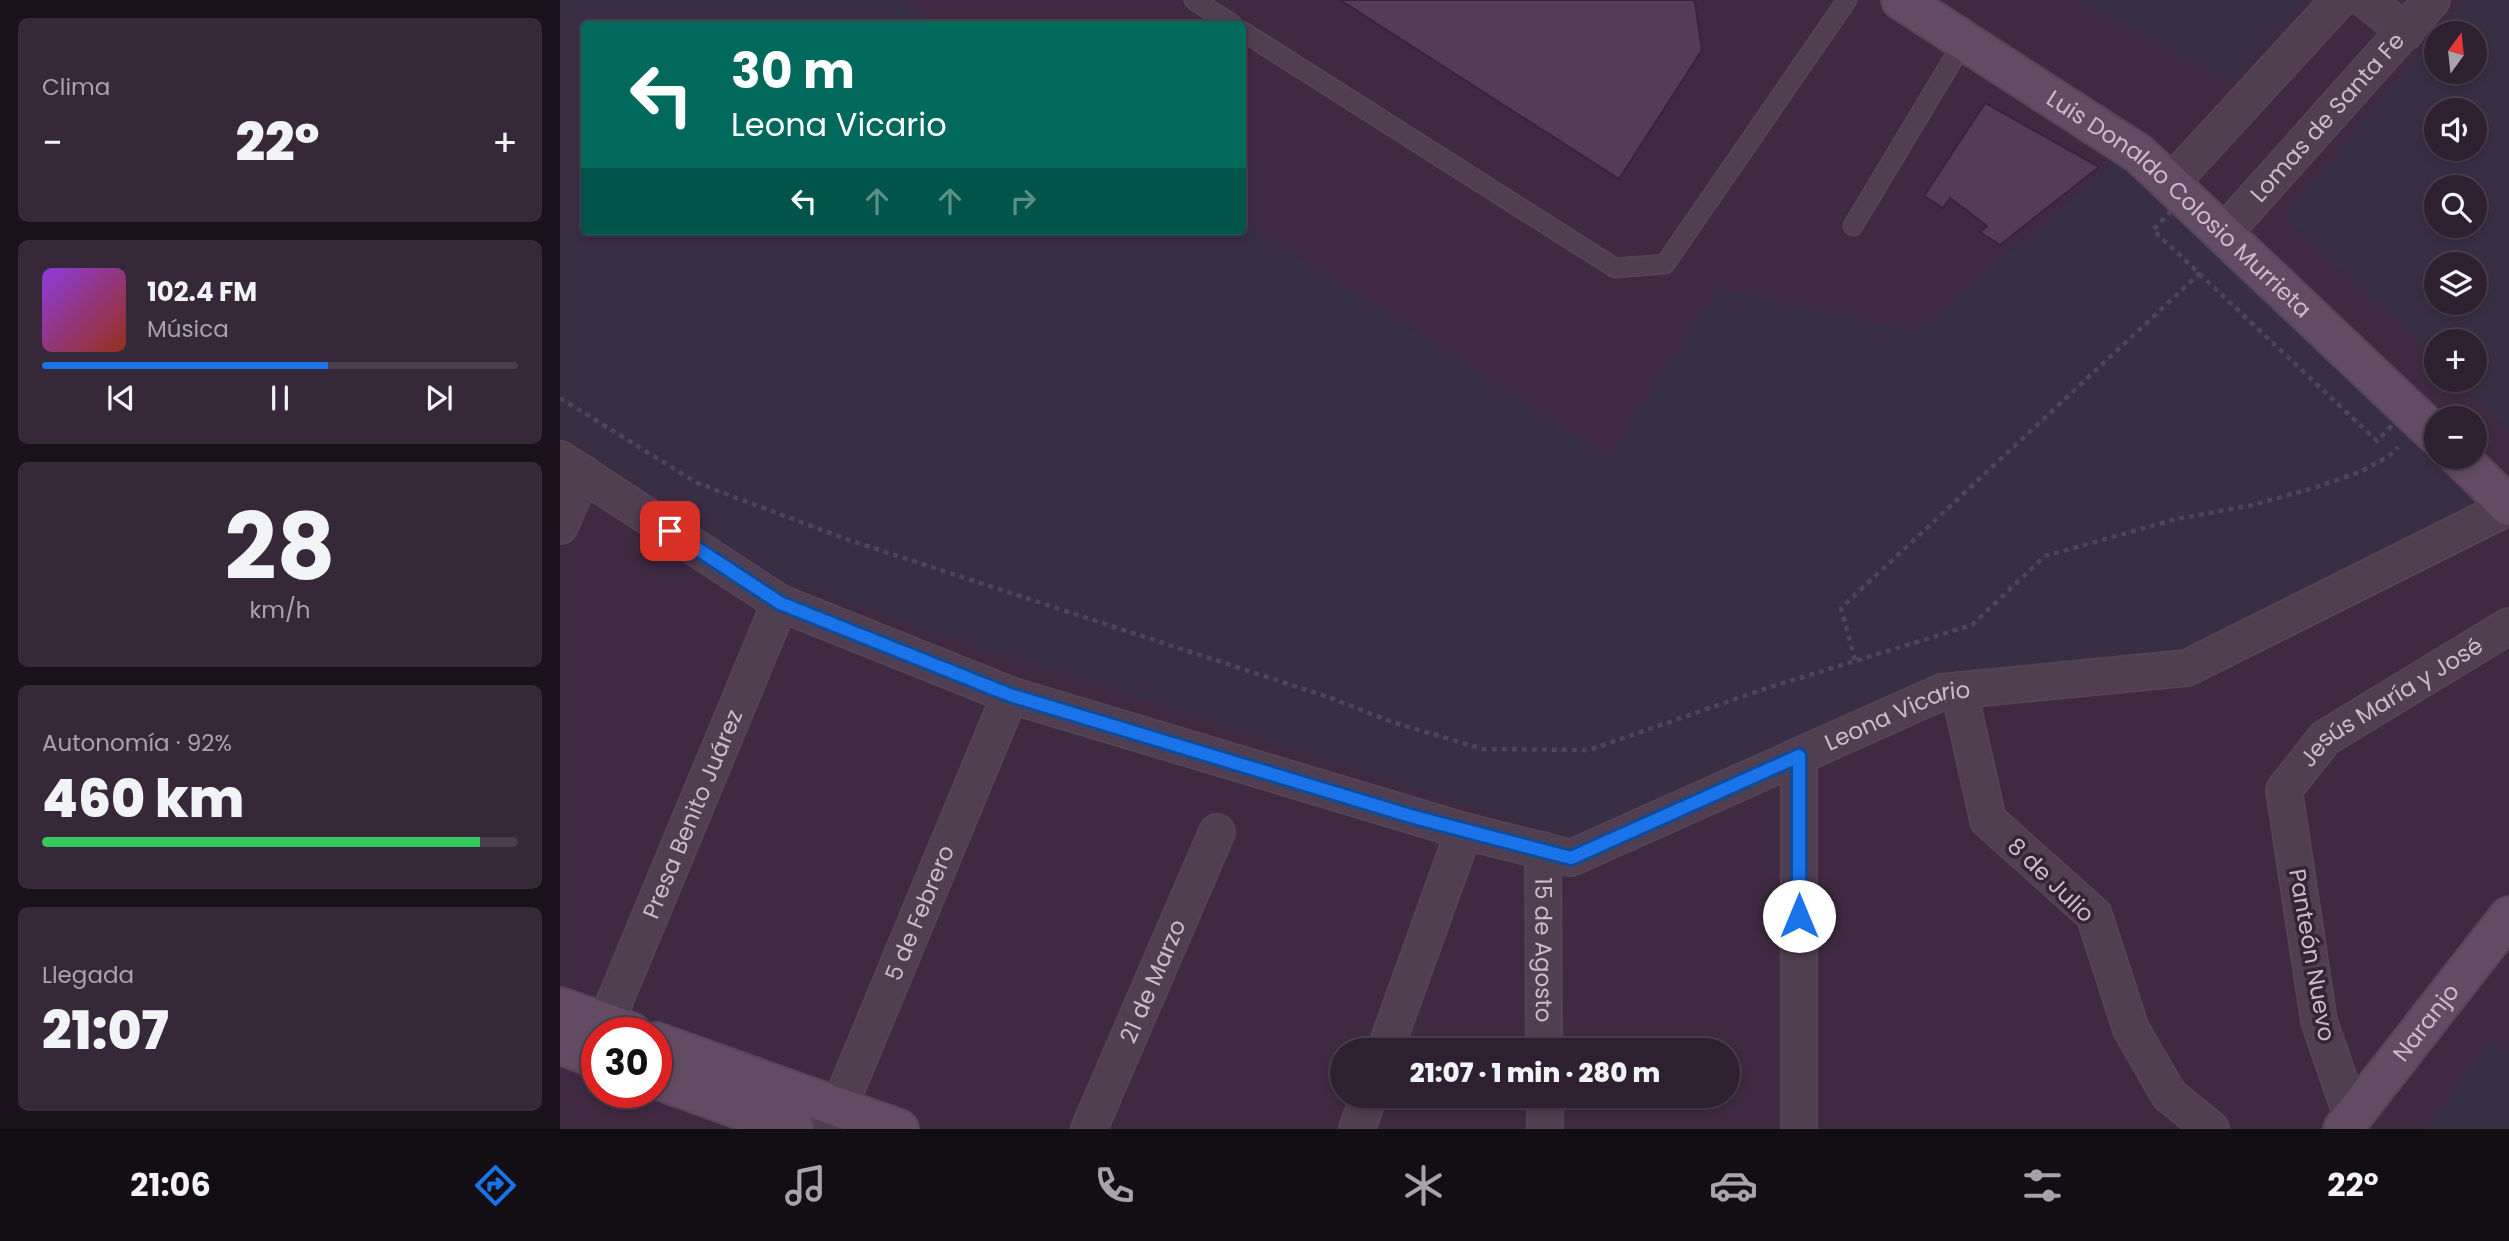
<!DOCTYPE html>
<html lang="es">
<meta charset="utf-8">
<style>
body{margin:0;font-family:Poppins,sans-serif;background:#372839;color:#f1f3f6;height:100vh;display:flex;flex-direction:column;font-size:26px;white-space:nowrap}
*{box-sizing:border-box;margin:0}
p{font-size:23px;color:#a7a3ab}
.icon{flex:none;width:38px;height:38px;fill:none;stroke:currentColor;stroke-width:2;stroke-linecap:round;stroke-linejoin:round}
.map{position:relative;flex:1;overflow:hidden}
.drawer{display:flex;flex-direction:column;gap:18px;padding:18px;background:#1a121b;width:560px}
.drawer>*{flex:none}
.hud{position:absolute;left:21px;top:21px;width:665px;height:214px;border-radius:7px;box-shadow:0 4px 10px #0003,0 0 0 2px #4a3e4d;background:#00695c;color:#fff;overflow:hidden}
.needle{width:46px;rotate:15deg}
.fabs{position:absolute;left:1864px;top:21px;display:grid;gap:14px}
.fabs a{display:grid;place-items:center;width:63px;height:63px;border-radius:50%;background:#2f2031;box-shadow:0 4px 10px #0003,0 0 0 2px #4a3e4d;font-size:35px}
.speed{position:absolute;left:21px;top:1017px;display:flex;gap:14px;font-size:35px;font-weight:700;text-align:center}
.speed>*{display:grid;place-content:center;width:91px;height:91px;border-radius:50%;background:#2f2031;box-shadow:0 4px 10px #0003,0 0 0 2px #4a3e4d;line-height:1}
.speed .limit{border:10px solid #d22;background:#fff;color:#111}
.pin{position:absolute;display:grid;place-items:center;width:60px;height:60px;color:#fff;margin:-30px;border-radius:14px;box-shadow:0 4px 10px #0006}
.me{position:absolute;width:77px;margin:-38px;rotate:0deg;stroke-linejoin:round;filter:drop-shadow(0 0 5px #0008)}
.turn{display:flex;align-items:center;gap:24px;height:147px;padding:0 35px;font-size:32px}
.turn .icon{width:91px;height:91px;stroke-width:2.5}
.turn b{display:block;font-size:49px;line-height:60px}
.lanes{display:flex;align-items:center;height:66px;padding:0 35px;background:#0003;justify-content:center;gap:35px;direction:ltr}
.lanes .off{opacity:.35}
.big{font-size:52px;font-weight:800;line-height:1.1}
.drawer .widget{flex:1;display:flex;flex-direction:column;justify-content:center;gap:10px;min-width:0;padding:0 24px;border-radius:10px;background:#372839}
.drawer .dial{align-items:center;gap:0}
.dial b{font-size:91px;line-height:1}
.song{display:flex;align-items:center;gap:21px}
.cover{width:84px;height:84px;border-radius:10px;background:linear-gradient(135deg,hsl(270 70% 55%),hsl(10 70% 35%))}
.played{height:7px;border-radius:4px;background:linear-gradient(90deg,#1a73e8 60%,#4a3e4d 60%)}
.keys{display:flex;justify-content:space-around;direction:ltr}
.heat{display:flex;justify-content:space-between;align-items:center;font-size:38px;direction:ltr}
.charge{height:10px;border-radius:5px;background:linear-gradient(90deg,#34c759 92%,#4a3e4d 0)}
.trip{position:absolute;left:770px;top:1038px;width:410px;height:70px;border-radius:35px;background:#2f2031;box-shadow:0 4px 10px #0003,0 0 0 2px #4a3e4d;font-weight:800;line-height:70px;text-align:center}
.tabs{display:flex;height:112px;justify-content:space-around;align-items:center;background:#130d14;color:#a7a3ab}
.tabs .icon{width:49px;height:49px}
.tabs .on{color:#1a73e8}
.tabs b{font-size:32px;color:#f1f3f6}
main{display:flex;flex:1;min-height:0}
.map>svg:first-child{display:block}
</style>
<main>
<section class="drawer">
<div class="widget"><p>Clima</p>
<div class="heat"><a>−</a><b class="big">22°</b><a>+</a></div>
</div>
<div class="widget">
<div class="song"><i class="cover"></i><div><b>102.4 FM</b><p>Música</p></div></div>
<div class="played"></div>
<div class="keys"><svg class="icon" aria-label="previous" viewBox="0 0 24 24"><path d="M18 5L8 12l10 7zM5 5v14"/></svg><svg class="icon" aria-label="pause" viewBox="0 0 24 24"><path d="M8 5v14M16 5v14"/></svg><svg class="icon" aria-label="next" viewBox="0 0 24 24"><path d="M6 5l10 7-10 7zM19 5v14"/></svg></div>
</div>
<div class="widget dial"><b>28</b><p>km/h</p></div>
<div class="widget"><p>Autonomía · 92%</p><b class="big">460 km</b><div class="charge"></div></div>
<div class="widget"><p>Llegada</p><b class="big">21:07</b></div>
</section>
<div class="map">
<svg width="1949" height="1129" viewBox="0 0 1949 1129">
<rect width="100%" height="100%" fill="#3f2a41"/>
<g fill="#392f45" fill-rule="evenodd">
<polygon points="0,0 339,0 377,24 24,24 24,231 682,231 683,221 1049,456 1158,288 1356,332 1565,154 1876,450 1876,457 1883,457 1926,501 1627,656 1393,681 1014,841 227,583 0,435"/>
<polygon points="1516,0 1747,0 1674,82"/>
<path d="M1906,0H1949V430L1896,380H1914V341H1876V360L1724,215L1876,36V72H1914V33H1878ZM1914,110V149H1876V110ZM1914,187V226H1876V187ZM1876,264H1914V303H1876Z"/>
<polygon points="1930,1043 1949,1056 1949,1129 1866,1129"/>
</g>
<g fill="#553c56" stroke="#372538" stroke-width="2">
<polygon points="780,0 1132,0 1135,2 1142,50 1059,179"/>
<polygon points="1425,103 1539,167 1440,245 1420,232 1427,226 1390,198 1383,208 1364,196"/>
</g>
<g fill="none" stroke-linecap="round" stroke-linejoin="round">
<defs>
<g id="lane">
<polyline points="634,0 672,24"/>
<polyline points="682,31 1055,268 1105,264 1287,0"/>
<polyline points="1293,226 1404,41"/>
</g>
<g id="street">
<polyline points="1806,0 1846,32"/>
<polyline points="1610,184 1779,0"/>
<path id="s1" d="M1662,235L1872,0"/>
<path id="s2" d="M0,459L220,603L450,695L904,831L1011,858L1382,692L1627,668L1949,507"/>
<polyline points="0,526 23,473"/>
<polyline points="1399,690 1428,820 1534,915 1571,1029 1609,1095 1651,1129"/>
<path id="s3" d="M983,850L984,1050"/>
<path id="s4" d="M42,1032L220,603"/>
<polyline points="825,1050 904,831"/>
<polyline points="985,1096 985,1129"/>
<path id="s5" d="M1792,1117L1759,1021L1724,790L1765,738L1949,626"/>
<path id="s6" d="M270,1129L450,695"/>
<path id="s7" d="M529,1129L657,832"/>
<polyline points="797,1129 809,1096"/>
<polyline points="1239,1129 1239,756"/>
</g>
<g id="secondary">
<path id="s8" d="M1341,0L1579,154L1876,435"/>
<polyline points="1899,457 1949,506"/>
<polyline points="0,1007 71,1032"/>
<polyline points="96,1042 339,1129"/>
<polyline points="0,1045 37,1058"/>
<polyline points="96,1079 234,1129"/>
<path id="s9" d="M1783,1129L1949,916"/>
</g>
</defs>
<use href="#lane" stroke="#564557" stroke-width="21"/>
<use href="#street" stroke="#564557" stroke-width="38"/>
<use href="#secondary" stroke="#564557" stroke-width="42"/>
<g stroke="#4e455a" stroke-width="4.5" stroke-dasharray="5 5" stroke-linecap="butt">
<polygon points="1616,206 1840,417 1817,441 1593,230"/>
<polyline points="0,398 137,483 286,539 768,697 832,722 923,749 1029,750 1204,689 1412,625 1485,556 1616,519 1693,505 1757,487 1802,471 1829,456 1838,447"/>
<polyline points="1295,660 1281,608 1640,273"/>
</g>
<use href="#lane" stroke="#503e51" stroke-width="18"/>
<use href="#street" stroke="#503e51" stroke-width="35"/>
<use href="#secondary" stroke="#634c63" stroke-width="38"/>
</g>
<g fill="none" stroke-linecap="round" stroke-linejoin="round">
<defs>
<polyline id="route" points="110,531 220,603 450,695 854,817 1011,858 1239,756 1239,916"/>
</defs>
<use href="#route" stroke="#114b97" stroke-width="18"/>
<use href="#route" stroke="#1a73e8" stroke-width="12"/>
</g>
<g text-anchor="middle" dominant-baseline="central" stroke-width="7" stroke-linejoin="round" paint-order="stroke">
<g font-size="23" fill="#cabbcb" stroke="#352336">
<text stroke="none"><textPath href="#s1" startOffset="158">Lomas de Santa Fe</textPath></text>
<text stroke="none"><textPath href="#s8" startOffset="346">Luis Donaldo Colosio Murrieta</textPath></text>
<text stroke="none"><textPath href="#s5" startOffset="476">Jesús María y José</textPath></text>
<text stroke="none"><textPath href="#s2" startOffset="1452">Leona Vicario</textPath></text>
<text stroke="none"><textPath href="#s4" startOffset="236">Presa Benito Juárez</textPath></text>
<text transform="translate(1491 880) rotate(44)">8 de Julio</text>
<text stroke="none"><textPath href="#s6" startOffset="234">5 de Febrero</textPath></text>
<text stroke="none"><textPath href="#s3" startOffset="100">15 de Agosto</textPath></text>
<text transform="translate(1752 955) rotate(80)">Panteón Nuevo</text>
<text stroke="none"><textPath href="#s7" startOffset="161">21 de Marzo</textPath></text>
<text stroke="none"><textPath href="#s9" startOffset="135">Naranjo</textPath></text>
</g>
</g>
</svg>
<div class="fabs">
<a><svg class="needle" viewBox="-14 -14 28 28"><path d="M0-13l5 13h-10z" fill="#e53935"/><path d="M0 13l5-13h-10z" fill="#a7a3ab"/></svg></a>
<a><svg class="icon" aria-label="sound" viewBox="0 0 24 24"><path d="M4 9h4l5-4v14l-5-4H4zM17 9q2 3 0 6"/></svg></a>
<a><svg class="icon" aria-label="search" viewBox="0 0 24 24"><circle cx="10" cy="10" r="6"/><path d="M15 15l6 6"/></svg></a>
<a><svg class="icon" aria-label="layers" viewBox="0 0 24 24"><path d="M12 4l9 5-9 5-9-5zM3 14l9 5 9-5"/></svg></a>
<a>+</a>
<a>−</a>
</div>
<div class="speed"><div class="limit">30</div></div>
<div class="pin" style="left:110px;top:531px;background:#d93025"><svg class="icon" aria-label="arrive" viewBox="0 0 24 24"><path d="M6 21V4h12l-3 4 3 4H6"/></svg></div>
<svg class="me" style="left:1239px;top:916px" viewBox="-20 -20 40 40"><circle r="19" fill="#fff"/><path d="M0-13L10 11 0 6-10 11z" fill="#1a73e8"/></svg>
<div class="trip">21:07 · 1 min · 280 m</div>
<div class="hud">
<div class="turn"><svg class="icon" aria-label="left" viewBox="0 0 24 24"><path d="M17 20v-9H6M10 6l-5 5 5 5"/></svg><div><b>30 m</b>Leona Vicario</div></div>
<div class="lanes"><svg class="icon" aria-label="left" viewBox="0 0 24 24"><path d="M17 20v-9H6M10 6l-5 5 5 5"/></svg><svg class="icon off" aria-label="ahead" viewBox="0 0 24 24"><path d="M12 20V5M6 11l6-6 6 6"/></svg><svg class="icon off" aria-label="ahead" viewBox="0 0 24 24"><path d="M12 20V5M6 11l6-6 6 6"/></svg><svg class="icon off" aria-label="right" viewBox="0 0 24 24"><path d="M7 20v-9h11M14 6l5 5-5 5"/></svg></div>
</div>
</div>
</main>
<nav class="tabs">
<b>21:06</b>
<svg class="icon on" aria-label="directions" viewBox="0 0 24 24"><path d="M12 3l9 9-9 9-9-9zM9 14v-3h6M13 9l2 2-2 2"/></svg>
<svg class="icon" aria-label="music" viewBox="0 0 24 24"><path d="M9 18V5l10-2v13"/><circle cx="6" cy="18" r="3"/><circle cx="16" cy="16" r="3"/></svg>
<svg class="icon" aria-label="phone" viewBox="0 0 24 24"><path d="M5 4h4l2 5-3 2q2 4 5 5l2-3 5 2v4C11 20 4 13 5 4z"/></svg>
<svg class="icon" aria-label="climate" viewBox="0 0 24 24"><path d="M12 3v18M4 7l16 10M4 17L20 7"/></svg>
<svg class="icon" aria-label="car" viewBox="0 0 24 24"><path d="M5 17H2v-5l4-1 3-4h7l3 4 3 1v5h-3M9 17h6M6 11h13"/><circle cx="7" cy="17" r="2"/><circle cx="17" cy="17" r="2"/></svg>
<svg class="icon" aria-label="filters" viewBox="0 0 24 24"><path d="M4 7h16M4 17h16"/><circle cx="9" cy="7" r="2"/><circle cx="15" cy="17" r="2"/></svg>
<b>22°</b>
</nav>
